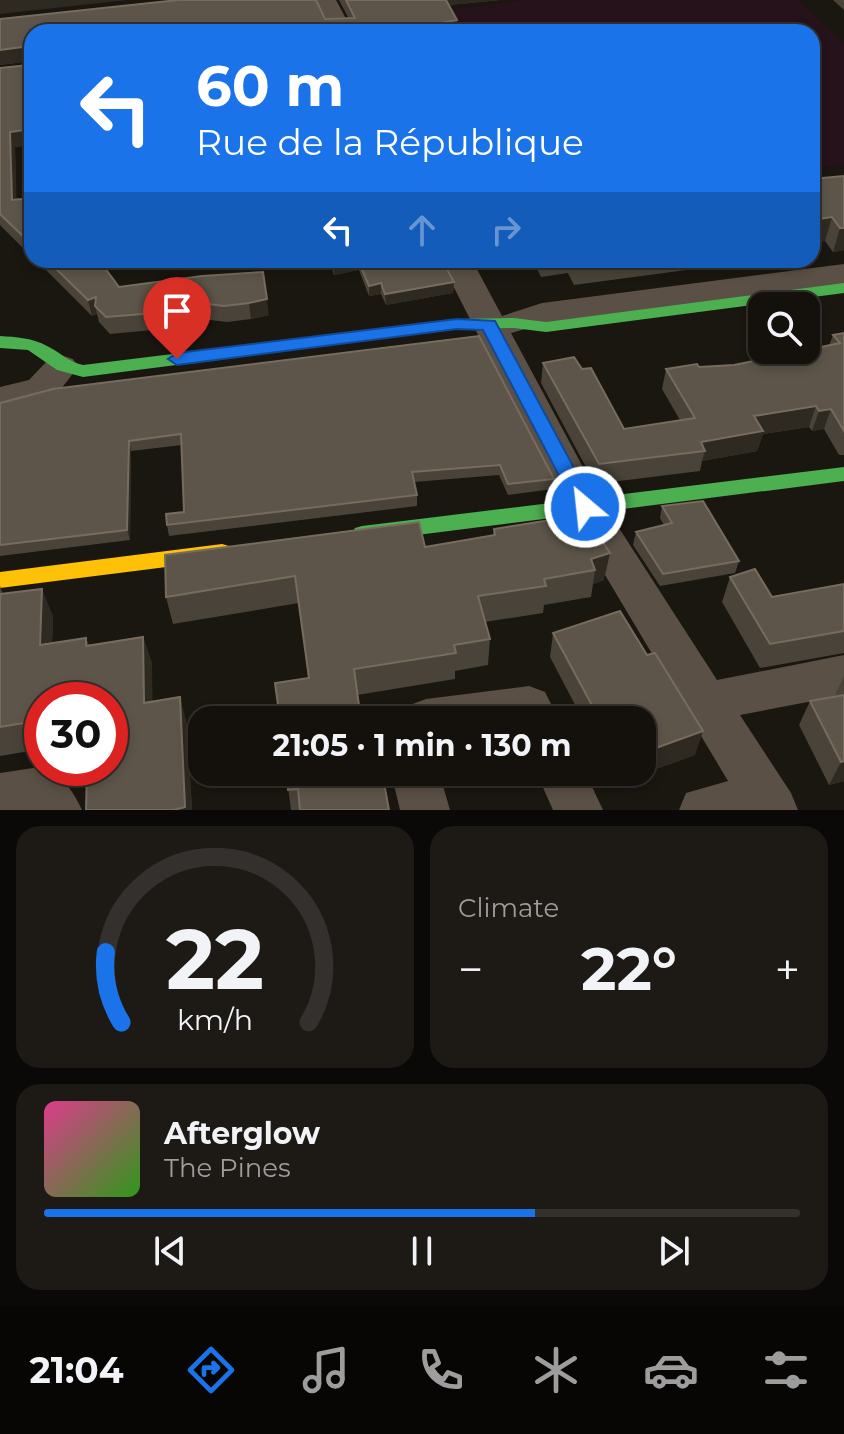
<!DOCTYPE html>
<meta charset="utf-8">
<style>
body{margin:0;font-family:Montserrat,sans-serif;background:#1d1915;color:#f1f3f6;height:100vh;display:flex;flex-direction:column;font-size:30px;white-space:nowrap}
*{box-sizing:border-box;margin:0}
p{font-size:26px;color:#9d9d9d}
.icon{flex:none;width:44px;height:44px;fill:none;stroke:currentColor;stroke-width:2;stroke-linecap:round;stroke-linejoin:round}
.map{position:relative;height:810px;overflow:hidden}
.panel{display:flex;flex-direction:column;gap:16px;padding:16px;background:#0b0907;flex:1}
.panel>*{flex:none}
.hud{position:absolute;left:24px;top:24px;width:796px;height:244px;border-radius:24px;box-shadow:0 4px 12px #0003,0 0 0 2px #33302d;background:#1a73e8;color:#fff;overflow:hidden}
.buttons{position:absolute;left:748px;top:292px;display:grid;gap:16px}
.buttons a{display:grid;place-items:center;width:72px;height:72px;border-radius:16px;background:#14100c;box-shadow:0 4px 12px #0003,0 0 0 2px #33302d;font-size:40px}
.speed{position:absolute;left:24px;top:682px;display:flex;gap:16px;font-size:40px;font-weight:700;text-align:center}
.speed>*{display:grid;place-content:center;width:104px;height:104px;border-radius:50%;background:#14100c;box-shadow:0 4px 12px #0003,0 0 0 2px #33302d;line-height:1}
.speed .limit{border:12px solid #d22;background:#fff;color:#111}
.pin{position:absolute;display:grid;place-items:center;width:68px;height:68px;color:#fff;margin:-82px -34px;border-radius:50% 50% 50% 0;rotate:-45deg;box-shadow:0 0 8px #0007}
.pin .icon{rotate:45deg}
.me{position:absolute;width:88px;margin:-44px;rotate:332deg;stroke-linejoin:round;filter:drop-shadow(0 0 6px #0008)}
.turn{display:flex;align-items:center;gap:28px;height:168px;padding:0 40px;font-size:36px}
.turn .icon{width:104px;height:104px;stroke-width:2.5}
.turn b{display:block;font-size:56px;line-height:68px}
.lanes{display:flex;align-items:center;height:76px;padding:0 40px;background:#0003;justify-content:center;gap:40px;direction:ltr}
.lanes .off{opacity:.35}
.big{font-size:60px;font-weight:700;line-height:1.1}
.panel .tile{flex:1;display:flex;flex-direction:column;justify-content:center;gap:12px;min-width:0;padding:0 28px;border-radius:24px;background:#1d1915}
.panel .dial{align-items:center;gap:0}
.dial svg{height:208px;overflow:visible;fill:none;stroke:#33302d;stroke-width:7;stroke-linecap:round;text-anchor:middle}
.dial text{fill:#f1f3f6;stroke:none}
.song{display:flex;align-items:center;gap:24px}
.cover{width:96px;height:96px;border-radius:12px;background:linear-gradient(135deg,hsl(330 70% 55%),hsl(110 70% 35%))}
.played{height:8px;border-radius:4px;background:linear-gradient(90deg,#1a73e8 65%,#33302d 65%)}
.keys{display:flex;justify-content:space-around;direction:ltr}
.heat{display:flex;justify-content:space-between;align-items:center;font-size:44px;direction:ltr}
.panel .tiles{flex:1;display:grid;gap:16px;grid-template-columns:1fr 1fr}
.tile:last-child{grid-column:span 2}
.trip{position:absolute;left:188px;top:706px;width:468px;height:80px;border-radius:24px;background:#14100c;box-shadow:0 4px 12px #0003,0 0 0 2px #33302d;font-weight:700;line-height:80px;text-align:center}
.tab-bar{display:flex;height:128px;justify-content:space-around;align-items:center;background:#080605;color:#9d9d9d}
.tab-bar .icon{width:56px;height:56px}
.tab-bar .selected{color:#1a73e8}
.tab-bar b{font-size:36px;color:#f1f3f6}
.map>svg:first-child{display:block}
</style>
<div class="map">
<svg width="844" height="810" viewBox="0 0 844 810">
<rect width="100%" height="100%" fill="#1a1610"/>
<polygon fill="#25121b" points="527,0 798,0 844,43 844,165 812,169 812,32 459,32 449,9"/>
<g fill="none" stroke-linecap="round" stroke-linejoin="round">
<g fill="#5a5046" fill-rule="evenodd">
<polygon points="314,0 336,0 353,32 329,32"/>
<polygon points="440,260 472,260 502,316 542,303 844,264 844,284 547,323 511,333 599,497 717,680 844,655 844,695 740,715 791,793 798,810 679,810 686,793 728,781 571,518"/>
<polygon points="61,355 73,359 78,367 54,398 0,411 0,387 29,380 49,359"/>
<polygon points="529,686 545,692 559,720 403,720 410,705 426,699"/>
<path d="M40,767C62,775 72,789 82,810H0V773Z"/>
<polygon points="391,772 439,772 450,810 400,810"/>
<polygon points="536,772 585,772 603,810 553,810"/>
</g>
<g fill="#4caf50" fill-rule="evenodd">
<path d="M844,283V293L546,332L514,328L457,329L83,377L57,370L28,350L0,348V336C16,337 33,338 47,346C60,352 68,362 83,365L457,319L514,318L546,322Z"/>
<polygon points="844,467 844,481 362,542 355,540 352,534 355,528 362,526"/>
</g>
<polygon fill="#ffc107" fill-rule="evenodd" points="222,544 229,546 232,552 229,558 222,560 0,588 0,572"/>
</g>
<g fill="#494339">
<polygon points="339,0 500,0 449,5 457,20 457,32 32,32 32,145 15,147 16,200 32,198 32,257 0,225 0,68 29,65 31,62 31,61 0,65 0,19 349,19"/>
<polygon points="833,0 844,0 844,10"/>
<polygon points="844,176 844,250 833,252 825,241 812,242 812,179"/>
<polygon points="36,260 99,260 119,287 202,276 269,315 251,319 227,322 194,318 195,326 110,334 99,322 97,314 92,316"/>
<polygon points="329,260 442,260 454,282 453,293 386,305 381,294 369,296 359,270 334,275"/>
<polygon points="533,260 711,260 709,267 574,285 568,273 541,277"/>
<polygon points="844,333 844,455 839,455 824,429 812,431 809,427 763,434 757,451 702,461 700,471 595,484 541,383 543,363 624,429 680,420 662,389 666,369 734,365 829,346 833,335"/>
<polygon points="479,336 554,479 553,489 508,495 499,475 414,482 417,495 417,506 169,536 167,525 184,512 182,445 131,451 130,540 0,556 0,403"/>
<polygon points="662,506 739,561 735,573 660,586 633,545 636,532 664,525 660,518"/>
<polygon points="494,529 582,535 604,580 593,584 591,597 544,605 543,613 485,622 490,639 488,665 455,671 455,679 357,695 309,678 299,603 173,624 166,597 425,547 493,535"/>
<polygon points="730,577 772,597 844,584 844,653 760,668 722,602"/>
<polygon points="0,586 3,594 53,616 52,643 86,638 89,645 143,637 152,664 152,702 187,724 192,810 86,810 110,700 42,700 42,749 0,756"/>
<polygon points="553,633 695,755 625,780 620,772 642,772 642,720 583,720 550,657"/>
<polygon points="844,676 844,781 829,785 799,725 810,701 834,697"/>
<polygon points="286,772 389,810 291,810"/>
</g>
<g fill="#2e2a22">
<polygon points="0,0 127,0 0,14"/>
<polygon points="441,0 500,0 441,6"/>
<polygon points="457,20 457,32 425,32 425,26"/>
<polygon points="30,46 32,61 0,65 0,50"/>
<polygon points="32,129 32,145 15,147 17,216 12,200 10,132"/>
<polygon points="832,217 825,241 812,242 812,220"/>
<polygon points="840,228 844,228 844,250 833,252"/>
<polygon points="358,260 359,270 334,275 334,264"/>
<polygon points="454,282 453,293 386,305 385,294"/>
<polygon points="381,283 381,294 369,296 369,286"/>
<polygon points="96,297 95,306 97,314 92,316 88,300"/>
<polygon points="267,299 269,315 251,319 249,303"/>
<polygon points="816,406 809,427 763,434 757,451 702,461 705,451 701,442 754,416"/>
<polygon points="831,409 824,429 812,431 819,411"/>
<polygon points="129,441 131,451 130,540 127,530"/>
<polygon points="610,553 604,580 593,584 595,570 591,559"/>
<polygon points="42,589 53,616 51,673 40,645"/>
<polygon points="143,637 152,664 153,730 144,703"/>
<polygon points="180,697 187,724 192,810 174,810"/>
<polygon points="703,731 695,755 625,780 627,772 642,772 642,753"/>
<polygon points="844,761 844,781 829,785 841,762"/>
</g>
<g fill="#5d5549" stroke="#766c5e" stroke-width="2">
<polygon points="178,0 316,0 325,19 355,18 346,0 446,0 457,20 425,26 428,32 32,32 32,129 10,132 12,200 32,198 32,245 0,214 0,68 29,65 31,62 30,46 0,50 0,19"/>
<polygon points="844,176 844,228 840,228 832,217 812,220 812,179"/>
<polygon points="47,260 99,260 119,287 202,276 263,272 267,299 249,303 224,306 191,302 192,310 106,317 95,306 96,297 88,300"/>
<polygon points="332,260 357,260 334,264"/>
<polygon points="358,260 442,260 454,282 385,294 381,283 369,286"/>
<polygon points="844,333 844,431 831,409 819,411 816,406 754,416 763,431 701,442 705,451 599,464 543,363 574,357 582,369 591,368 624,429 695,418 666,369 697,364 699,367 734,365 840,343 833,335"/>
<polygon points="479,336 554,479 508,484 500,465 412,472 417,495 167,525 166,514 184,512 181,434 129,441 127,530 0,545 0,403 53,389"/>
<polygon points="703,501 739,561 663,574 636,532 672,523 662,506"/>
<polygon points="575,516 582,535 595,530 610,553 591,559 595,570 544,579 546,586 478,596 490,639 454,645 456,653 354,669 361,720 280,720 275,683 309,678 295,576 166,597 165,555 419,522 425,547 495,535 494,529"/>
<polygon points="755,569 772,597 844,584 844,631 770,644 730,577"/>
<polygon points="42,589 40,645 86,638 86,646 143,637 144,703 180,697 185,807 174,810 86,810 87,768 110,768 110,700 42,700 42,720 0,727 0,594"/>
<polygon points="620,611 647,655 655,653 703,731 642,753 642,720 600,720 553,633"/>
<polygon points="844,695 844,761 841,762 810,701"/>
<polygon points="286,772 382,772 389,810 300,810 298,789 288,790"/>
</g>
<polygon fill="#1a73e8" stroke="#114b97" stroke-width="2" points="457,319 495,321 595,507 592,512 578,512 483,330 457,329 177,365 168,359 177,353"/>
</svg>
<div class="buttons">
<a><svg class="icon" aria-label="search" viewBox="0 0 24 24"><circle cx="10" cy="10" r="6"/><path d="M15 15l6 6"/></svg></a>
</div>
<div class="speed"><div class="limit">30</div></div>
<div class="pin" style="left:177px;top:359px;background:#d93025"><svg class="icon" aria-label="arrive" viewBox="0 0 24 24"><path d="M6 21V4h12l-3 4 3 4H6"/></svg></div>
<svg class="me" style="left:585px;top:507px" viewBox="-20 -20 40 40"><circle r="17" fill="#1a73e8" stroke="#fff" stroke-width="3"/><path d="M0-11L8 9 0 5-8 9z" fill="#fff"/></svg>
<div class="trip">21:05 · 1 min · 130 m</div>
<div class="hud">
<div class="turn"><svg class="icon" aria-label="left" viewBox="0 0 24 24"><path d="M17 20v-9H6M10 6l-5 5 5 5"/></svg><div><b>60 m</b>Rue de la République</div></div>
<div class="lanes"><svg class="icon" aria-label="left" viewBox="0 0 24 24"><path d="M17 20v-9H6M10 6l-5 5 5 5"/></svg><svg class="icon off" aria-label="ahead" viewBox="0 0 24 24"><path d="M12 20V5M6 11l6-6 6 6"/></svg><svg class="icon off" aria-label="right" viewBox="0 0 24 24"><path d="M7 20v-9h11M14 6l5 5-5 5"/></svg></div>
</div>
</div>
<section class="panel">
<div class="tiles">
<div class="tile dial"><svg viewBox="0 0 100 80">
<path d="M14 69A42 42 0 1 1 86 69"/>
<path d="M14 69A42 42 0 0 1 8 42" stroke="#1a73e8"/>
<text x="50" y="56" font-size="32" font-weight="700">22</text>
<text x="50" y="72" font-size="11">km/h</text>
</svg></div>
<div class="tile"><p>Climate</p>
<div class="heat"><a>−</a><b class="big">22°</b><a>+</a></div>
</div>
<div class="tile">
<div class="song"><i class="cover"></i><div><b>Afterglow</b><p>The Pines</p></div></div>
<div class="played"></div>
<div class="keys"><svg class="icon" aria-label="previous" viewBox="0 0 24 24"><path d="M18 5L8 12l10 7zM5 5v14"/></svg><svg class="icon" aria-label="pause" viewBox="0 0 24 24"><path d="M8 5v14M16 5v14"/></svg><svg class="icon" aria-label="next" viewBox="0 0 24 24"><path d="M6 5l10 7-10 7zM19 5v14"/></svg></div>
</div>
</div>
</section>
<nav class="tab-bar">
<b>21:04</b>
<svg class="icon selected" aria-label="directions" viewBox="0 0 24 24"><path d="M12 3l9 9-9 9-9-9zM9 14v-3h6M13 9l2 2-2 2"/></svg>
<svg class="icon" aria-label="music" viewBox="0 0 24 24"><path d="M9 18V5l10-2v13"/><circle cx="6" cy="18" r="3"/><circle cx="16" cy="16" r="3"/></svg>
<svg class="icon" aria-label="phone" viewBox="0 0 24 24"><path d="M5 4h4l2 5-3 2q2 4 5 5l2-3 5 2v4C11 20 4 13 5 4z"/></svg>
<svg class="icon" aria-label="climate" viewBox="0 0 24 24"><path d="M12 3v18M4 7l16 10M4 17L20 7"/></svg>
<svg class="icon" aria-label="car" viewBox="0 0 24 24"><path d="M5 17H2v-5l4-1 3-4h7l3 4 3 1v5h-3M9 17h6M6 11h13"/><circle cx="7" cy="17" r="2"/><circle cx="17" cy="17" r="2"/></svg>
<svg class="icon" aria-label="filters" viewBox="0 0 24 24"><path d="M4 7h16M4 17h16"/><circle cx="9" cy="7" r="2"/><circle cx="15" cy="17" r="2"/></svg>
</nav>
